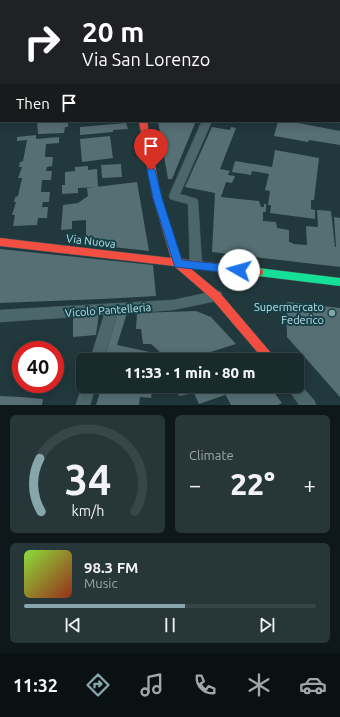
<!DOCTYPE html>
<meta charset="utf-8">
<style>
body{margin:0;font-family:Ubuntu,sans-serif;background:#263639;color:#f1f3f6;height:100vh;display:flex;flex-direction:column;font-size:15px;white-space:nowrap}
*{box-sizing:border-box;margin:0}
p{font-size:13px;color:#9fa7aa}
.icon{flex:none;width:22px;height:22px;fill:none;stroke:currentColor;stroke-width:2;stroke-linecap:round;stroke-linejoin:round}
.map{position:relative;height:405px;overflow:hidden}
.sheet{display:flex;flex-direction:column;gap:10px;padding:10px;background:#0e1719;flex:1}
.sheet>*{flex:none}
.banner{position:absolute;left:0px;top:0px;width:340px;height:122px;box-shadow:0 2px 10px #0003,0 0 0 1px #374649;background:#202124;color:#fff;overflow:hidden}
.speed{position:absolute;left:12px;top:341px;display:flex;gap:8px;font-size:20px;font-weight:700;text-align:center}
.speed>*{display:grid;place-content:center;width:52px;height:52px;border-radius:50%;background:#192a2d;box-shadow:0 2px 10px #0003,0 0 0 1px #374649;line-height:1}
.speed .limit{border:6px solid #d22;background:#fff;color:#111}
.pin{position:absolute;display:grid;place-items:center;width:34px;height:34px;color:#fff;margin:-41px -17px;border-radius:50% 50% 50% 0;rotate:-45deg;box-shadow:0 0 4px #0007}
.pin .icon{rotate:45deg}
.me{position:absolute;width:44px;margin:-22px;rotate:277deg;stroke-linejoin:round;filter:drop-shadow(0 0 3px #0008)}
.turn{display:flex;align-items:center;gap:14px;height:84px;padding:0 16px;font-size:18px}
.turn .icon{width:52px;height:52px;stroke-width:2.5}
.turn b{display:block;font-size:28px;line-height:34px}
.then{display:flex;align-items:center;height:38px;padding:0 16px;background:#0003;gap:8px;font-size:15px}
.big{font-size:30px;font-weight:800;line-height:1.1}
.sheet .tile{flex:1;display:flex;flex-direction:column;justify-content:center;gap:6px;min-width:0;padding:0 14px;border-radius:6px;background:#263639}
.sheet .dial{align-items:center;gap:0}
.dial svg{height:104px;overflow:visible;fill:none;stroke:#374649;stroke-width:7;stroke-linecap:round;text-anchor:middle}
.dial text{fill:#f1f3f6;stroke:none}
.song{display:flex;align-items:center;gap:12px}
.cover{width:48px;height:48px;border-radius:6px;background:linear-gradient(135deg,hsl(90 70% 55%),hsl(10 70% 35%))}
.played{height:4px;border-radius:2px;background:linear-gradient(90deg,#86a6ac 55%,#374649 55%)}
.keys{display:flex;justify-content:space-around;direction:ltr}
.heat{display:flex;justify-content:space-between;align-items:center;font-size:22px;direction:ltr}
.sheet .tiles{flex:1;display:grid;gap:10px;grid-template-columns:1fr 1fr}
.tile:last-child{grid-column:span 2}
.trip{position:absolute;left:76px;top:353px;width:228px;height:40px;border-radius:6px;background:#192a2d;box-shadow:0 2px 10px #0003,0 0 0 1px #374649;font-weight:800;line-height:40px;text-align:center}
.tabs{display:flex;height:64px;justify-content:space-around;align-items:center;background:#0a1112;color:#9fa7aa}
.tabs .icon{width:28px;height:28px}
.tabs .selected{color:#86a6ac}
.tabs b{font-size:18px;color:#f1f3f6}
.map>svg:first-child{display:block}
</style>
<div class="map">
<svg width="340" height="405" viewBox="0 0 340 405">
<rect width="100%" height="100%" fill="#21383c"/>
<g fill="#566f74">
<polygon points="37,121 68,121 68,127 65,127 64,133 38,134"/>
<polygon points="158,121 196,121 172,179 168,179"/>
<polygon points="278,121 294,121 293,122 340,131 340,145 309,140 308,142 274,136"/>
<polygon points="126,123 128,129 113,130 113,132 80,135 80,127"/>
<polygon points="212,127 230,130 231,127 236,128 220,169 230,171 228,175 235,176 232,183 226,182 221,197 259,201 261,207 264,207 264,204 266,204 266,212 263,212 263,221 276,222 277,228 289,230 289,242 293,243 293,244 307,245 306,226 318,227 317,210 331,211 335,247 336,247 334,217 340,218 340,267 212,252 215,193 185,187"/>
<polygon points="36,135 36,139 59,137 59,143 46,144 45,157 53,157 52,166 47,167 46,171 52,171 51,180 42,180 41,192 50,192 49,202 43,202 42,207 48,207 47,218 38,218 37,225 13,226 15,215 12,215 16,202 14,202 15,197 18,196 22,178 18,178 22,167 19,167 20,162 23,161 27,140 17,141 17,137"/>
<polygon points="110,136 113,158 82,162 80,139"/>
<polygon points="275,150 319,158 314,200 311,200 311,209 315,210 315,219 270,213 271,205 268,205 270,191 265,190 269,174 252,171 251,175 232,172 235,161 272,167"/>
<polygon points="121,164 122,177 102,178 101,165"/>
<polygon points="88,166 88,170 97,169 98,187 78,188 78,193 62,194 62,185 65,185 65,172 75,171 75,167"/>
<polygon points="137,182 149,251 86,244 86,220 72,221 72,229 61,230 63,205 78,203 88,196 87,188"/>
<polygon points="0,249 153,265 156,296 102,299 0,303"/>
<polygon points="288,302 340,308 340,397 287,337 286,303"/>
<polygon points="196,311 211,317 236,344 204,354 206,360 161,360 162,354 151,344 143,344 141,329 136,329 137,313"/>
<polygon points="114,313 127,313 117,345 159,354 157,360 101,360"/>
<polygon points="99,314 96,335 73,337 73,316"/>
<polygon points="102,386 148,386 147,391 152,392 151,398 140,397 139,405 96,405"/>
<polygon points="175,386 220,386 225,395 199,404 194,393 179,396"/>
<polygon points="238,386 269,386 282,403 278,405 231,405 224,392"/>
<polygon points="0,396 21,397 43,399 42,405 0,405"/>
</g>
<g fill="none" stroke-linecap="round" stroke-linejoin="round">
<defs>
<g id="street">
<rect x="123" y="0" width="8" height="1"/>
<rect x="0" y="42" width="1" height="4"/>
<rect x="339" y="44" width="1" height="7"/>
<rect x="339" y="58" width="1" height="4"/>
<polygon points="202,121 212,121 180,194 197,199 198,202 202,265 200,268 196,270 192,268 190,265 188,204 170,199 169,196"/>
<polygon points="216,291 221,292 222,296 221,300 216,301 173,310 117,314 104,360 90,360 104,315 0,322 0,310 173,300"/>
<polygon points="297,381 314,400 316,405 299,405 286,386 297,386"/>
<polygon points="83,383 83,386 96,386 90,405 76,405"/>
</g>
<polygon id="fast" points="258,268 340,278 340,286 258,276 254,275 253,272 254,269"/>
<polygon id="jam" points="139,121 147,121 161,198 181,259 262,269 263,272 262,275 258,276 190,268 220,293 277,360 264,360 212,299 174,266 0,246 0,238 171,258 153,198"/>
</defs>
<use href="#street" stroke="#41565a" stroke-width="1"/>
<use href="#fast" stroke="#41565a" stroke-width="1"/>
<use href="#jam" stroke="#41565a" stroke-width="1"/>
<use href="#street" fill="#4c676b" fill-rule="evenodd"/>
<use href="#fast" fill="#16e098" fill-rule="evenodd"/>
<use href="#jam" fill="#f24e42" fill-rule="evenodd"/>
</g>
<polygon fill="#1a73e8" stroke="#114b97" points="151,167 155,170 162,198 182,260 239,266 243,267 244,270 243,273 239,274 175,267 153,198 147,170"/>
<circle fill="#86a6ac" stroke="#164047" stroke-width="1.5" cx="332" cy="313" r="4"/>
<g text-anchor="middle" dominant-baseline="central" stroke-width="4" stroke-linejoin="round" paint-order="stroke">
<g font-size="11" fill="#bde1e8" stroke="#164047">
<text transform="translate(91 241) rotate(7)">Via Nuova</text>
<text transform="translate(108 310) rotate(-4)">Vicolo Pantelleria</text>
</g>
<g font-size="11" fill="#bde1e8" stroke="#164047" text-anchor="end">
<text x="324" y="307">Supermercato<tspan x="324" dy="13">Federico</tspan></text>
</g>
</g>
</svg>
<div class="speed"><div class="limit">40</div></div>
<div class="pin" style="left:151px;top:170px;background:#d93025"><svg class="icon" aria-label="arrive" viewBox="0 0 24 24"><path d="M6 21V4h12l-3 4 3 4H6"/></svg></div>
<svg class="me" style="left:239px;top:270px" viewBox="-20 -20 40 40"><circle r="19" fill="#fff"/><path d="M0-13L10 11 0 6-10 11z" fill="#1a73e8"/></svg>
<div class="trip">11:33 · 1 min · 80 m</div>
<div class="banner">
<div class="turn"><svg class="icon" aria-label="right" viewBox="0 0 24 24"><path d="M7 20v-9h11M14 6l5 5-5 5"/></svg><div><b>20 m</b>Via San Lorenzo</div></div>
<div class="then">Then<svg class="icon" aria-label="arrive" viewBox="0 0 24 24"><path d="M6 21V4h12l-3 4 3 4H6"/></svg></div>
</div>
</div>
<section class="sheet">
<div class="tiles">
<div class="tile dial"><svg viewBox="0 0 100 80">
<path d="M14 69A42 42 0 1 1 86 69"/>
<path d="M14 69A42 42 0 0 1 13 28" stroke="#86a6ac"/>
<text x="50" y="56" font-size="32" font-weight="700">34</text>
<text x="50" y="72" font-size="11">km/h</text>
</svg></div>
<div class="tile"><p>Climate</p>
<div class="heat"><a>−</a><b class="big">22°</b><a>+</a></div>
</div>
<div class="tile">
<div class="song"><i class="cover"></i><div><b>98.3 FM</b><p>Music</p></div></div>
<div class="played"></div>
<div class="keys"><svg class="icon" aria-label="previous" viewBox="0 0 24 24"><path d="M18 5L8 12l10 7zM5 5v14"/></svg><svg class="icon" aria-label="pause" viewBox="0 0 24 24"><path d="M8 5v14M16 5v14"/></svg><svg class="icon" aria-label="next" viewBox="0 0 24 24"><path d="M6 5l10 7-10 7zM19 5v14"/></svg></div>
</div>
</div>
</section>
<nav class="tabs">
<b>11:32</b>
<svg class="icon selected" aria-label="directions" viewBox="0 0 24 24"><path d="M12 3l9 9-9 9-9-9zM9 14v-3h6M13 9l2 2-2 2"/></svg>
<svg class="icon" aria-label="music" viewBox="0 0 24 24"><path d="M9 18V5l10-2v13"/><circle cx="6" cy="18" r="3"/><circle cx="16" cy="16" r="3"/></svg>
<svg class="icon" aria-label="phone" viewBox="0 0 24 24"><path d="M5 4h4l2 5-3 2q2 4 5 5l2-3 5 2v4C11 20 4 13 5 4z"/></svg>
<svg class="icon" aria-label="climate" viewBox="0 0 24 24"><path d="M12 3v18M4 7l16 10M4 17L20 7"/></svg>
<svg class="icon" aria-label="car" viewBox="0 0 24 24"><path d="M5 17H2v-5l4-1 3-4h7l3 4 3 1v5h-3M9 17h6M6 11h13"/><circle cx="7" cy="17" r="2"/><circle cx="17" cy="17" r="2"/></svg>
</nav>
